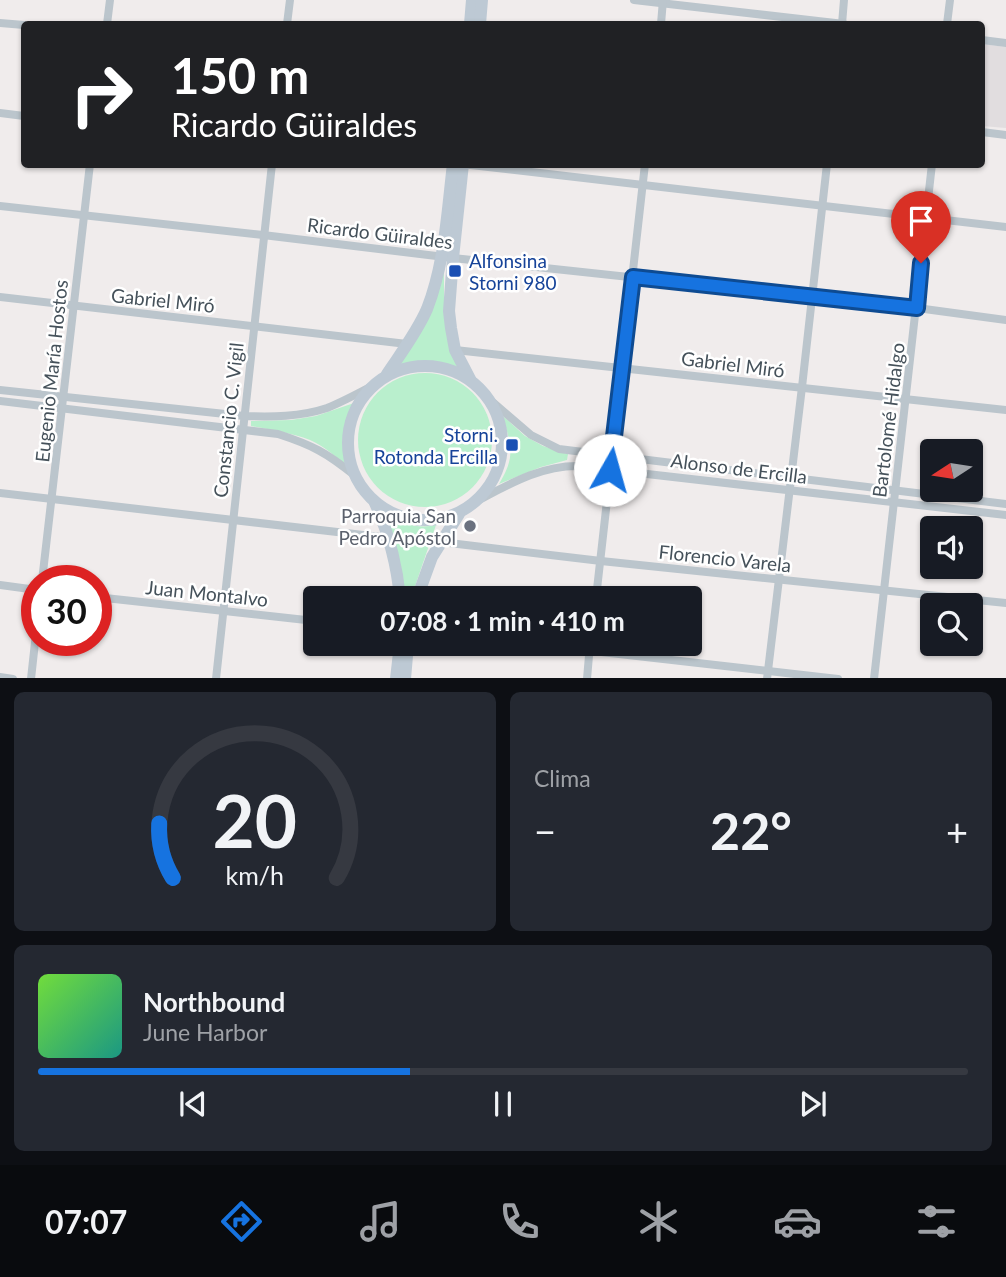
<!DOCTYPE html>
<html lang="es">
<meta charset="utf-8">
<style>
body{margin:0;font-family:Lato,sans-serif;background:#242831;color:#f1f3f6;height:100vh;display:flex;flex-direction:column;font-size:26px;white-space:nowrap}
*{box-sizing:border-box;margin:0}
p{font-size:23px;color:#9ea1a6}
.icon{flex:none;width:38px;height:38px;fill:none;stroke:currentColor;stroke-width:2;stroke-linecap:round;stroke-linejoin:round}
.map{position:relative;height:678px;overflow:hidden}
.side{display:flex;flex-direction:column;gap:14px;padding:14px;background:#0d0f14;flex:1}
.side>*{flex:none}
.top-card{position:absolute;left:21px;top:21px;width:964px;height:147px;border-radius:7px;box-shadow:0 2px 5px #0004;background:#202124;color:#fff;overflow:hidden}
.needle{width:46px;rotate:258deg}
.tools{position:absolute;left:920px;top:439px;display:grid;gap:14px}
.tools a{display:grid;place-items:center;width:63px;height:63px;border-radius:7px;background:#171b24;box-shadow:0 2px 5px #0004;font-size:35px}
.speed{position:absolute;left:21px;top:565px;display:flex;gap:14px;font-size:35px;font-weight:700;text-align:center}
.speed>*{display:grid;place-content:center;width:91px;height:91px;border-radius:50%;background:#171b24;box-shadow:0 2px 5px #0004;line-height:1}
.speed .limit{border:10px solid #d22;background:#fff;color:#111}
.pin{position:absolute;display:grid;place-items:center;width:60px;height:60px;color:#fff;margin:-72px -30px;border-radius:50% 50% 50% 0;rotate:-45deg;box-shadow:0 0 7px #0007}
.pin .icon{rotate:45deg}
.me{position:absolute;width:77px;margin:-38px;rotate:7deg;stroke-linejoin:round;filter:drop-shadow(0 0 5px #0008)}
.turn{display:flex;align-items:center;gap:24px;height:147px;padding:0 35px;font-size:32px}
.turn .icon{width:91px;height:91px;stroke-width:2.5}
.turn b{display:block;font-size:49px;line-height:60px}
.big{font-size:52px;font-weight:700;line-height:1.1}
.side .tile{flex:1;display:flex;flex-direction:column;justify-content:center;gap:10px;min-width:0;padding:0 24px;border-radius:10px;background:#242831}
.side .dial{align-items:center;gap:0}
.dial svg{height:182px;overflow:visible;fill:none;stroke:#363941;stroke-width:7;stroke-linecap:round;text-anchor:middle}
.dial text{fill:#f1f3f6;stroke:none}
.song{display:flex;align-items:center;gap:21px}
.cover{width:84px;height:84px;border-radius:10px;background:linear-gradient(135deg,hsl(100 70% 55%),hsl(170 70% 35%))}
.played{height:7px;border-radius:4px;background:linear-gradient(90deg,#1673e0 40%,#363941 40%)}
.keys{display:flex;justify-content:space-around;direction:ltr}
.heat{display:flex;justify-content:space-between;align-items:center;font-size:38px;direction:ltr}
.side .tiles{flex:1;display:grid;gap:14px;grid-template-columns:1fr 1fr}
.tile:last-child{grid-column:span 2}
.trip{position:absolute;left:303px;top:586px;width:399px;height:70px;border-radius:7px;background:#171b24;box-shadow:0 2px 5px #0004;font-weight:700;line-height:70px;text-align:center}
.tab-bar{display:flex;height:112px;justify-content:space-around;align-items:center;background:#090b0e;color:#9ea1a6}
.tab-bar .icon{width:49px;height:49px}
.tab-bar .selected{color:#1673e0}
.tab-bar b{font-size:32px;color:#f1f3f6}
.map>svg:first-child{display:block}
</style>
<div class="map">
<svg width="1006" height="679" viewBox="0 0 1006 679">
<rect width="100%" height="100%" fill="#f0ecec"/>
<polygon fill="#e1dddf" points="982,44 1006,47 1006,128 982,126"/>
<g fill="#b9efcd">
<path d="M444,273V315L463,373C441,359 420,360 396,367Z"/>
<circle cx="425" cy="440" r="67"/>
<path d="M354,403C343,427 344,439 346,466C335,456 324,446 310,440C291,433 271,430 251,426V421L291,420L316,416Z"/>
<path d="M503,416L525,436L543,446L568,454L567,460L541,467L499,484C516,456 511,447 503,416Z"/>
<path d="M386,515C402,524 418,529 436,525L411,598H403Z"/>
</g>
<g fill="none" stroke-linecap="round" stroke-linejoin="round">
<g stroke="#bbc5cc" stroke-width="8">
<polyline points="634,0 844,24"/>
<polyline points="0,23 24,25"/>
<polyline points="107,24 110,0"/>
<polyline points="287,24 290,0"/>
<polyline points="661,24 663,0"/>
<polyline points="842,24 844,0"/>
<polyline points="947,24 950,0"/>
<polyline points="982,40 1006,43"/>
<polyline points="0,113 24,116"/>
<polyline points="982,132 1006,135"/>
<polyline points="462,164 1006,227"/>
<polyline points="0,206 263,235 453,258 917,308 1006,320"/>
<polyline points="0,297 407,344"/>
<polyline points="455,350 1006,410"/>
<path d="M0,390L244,416C272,417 300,417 327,408C342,402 357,394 372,386"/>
<polyline points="488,398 531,435 559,449 1006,504"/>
<path d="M0,401L278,434C312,445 327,453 354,475"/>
<polyline points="0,493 389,538"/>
<path d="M475,502C508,485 539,466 577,466L1006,515"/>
<polyline points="441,542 601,561 1006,603"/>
<polyline points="42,581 90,164"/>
<polyline points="0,585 37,590"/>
<polyline points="96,597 315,621"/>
<polyline points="596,598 645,164"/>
<polyline points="531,644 838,679"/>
<polyline points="0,677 13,679"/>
<polyline points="31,679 37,624"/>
<polyline points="216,679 272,164"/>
<polyline points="587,679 590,644"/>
<polyline points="767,679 802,387 827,164"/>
<polyline points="874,679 932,164"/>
</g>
<g stroke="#bdc9d4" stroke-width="12">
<polyline points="470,24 472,0"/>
<polyline points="480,24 482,0"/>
<polyline points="463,164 453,258 449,311 451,328 455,350 470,379"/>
<circle cx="425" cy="443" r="77"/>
<path d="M387,374C401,353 417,332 427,309C445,263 447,213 453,164"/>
<path d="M375,503C389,534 397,565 400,598"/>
<polyline points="417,598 432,557 459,514"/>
<polyline points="396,679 400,644"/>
<polyline points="405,679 408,644"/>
</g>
</g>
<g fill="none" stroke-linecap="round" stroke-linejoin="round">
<defs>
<polyline id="route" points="610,470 633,277 917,308 921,263"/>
</defs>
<use href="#route" stroke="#0e4b92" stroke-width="18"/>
<use href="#route" stroke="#1673e0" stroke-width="12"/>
</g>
<g fill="#1a4fb4" stroke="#fff" stroke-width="2.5">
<rect x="448" y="264" width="14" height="14" rx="3.5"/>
<rect x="505" y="438" width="14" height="14" rx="3.5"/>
</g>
<circle fill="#6b7280" stroke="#fff" stroke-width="2.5" cx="470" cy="526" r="7"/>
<g text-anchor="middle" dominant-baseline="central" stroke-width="5" stroke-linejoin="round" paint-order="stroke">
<g font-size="19" fill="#45515a" stroke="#fff">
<text transform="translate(380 233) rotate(7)">Ricardo Güiraldes</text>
<text transform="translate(163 300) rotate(6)">Gabriel Miró</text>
<text transform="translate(733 364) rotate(7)">Gabriel Miró</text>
<text transform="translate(51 371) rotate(-84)">Eugenio María Hostos</text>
<text transform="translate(228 420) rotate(-84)">Constancio C. Vigil</text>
<text transform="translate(888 420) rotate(-83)">Bartolomé Hidalgo</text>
<text transform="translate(739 468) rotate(7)">Alonso de Ercilla</text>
<text transform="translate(725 558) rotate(6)">Florencio Varela</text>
<text transform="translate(207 593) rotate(6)">Juan Montalvo</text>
</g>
<g font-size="19" fill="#164399" stroke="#fff" text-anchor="start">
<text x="469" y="260">Alfonsina<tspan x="469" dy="22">Storni 980</tspan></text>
<text x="498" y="434" text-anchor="end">Storni.<tspan x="498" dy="22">Rotonda Ercilla</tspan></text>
</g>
<g font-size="19" fill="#5b616d" stroke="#fff" text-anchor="end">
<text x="456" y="515">Parroquia San<tspan x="456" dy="22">Pedro Apóstol</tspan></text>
</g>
</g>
</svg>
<div class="tools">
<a><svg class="needle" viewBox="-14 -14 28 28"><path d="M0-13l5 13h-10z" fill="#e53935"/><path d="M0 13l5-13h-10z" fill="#9ea1a6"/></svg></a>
<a><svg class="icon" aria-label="sound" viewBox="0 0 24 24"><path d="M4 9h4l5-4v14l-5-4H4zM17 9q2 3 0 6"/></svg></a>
<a><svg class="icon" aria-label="search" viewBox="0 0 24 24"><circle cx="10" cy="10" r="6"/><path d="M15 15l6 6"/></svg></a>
</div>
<div class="speed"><div class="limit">30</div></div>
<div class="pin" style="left:921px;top:263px;background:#d93025"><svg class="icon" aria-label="arrive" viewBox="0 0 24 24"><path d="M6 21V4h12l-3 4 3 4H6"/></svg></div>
<svg class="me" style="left:610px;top:470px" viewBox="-20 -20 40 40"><circle r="19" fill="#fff"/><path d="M0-13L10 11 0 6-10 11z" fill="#1673e0"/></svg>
<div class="trip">07:08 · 1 min · 410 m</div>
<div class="top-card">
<div class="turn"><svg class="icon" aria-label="right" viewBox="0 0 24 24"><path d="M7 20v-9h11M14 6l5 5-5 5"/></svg><div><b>150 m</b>Ricardo Güiraldes</div></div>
</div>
</div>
<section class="side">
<div class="tiles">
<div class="tile dial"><svg viewBox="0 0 100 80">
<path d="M14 69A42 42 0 1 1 86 69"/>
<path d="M14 69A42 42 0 0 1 8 45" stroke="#1673e0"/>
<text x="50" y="56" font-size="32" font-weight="700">20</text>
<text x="50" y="72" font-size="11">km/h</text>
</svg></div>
<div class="tile"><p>Clima</p>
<div class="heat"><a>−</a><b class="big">22°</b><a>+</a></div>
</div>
<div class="tile">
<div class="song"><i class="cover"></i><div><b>Northbound</b><p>June Harbor</p></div></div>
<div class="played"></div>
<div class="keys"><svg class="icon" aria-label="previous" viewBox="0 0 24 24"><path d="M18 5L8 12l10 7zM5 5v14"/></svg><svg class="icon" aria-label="pause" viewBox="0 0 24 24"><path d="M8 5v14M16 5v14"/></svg><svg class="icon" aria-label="next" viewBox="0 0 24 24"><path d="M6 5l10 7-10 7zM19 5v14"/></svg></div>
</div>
</div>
</section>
<nav class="tab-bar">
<b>07:07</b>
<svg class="icon selected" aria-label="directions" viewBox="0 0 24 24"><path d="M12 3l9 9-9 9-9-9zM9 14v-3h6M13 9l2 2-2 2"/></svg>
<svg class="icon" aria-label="music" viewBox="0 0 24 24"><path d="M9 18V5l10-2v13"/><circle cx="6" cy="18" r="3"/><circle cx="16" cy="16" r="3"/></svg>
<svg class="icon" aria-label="phone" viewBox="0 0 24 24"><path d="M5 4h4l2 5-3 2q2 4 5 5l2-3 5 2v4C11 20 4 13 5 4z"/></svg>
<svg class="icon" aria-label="climate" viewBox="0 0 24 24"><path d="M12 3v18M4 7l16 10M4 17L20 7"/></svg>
<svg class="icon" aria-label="car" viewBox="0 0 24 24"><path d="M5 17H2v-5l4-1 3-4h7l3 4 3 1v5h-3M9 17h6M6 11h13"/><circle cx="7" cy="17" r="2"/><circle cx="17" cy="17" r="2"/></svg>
<svg class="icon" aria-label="filters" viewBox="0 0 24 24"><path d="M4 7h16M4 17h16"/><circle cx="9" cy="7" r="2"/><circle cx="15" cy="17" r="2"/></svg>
</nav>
